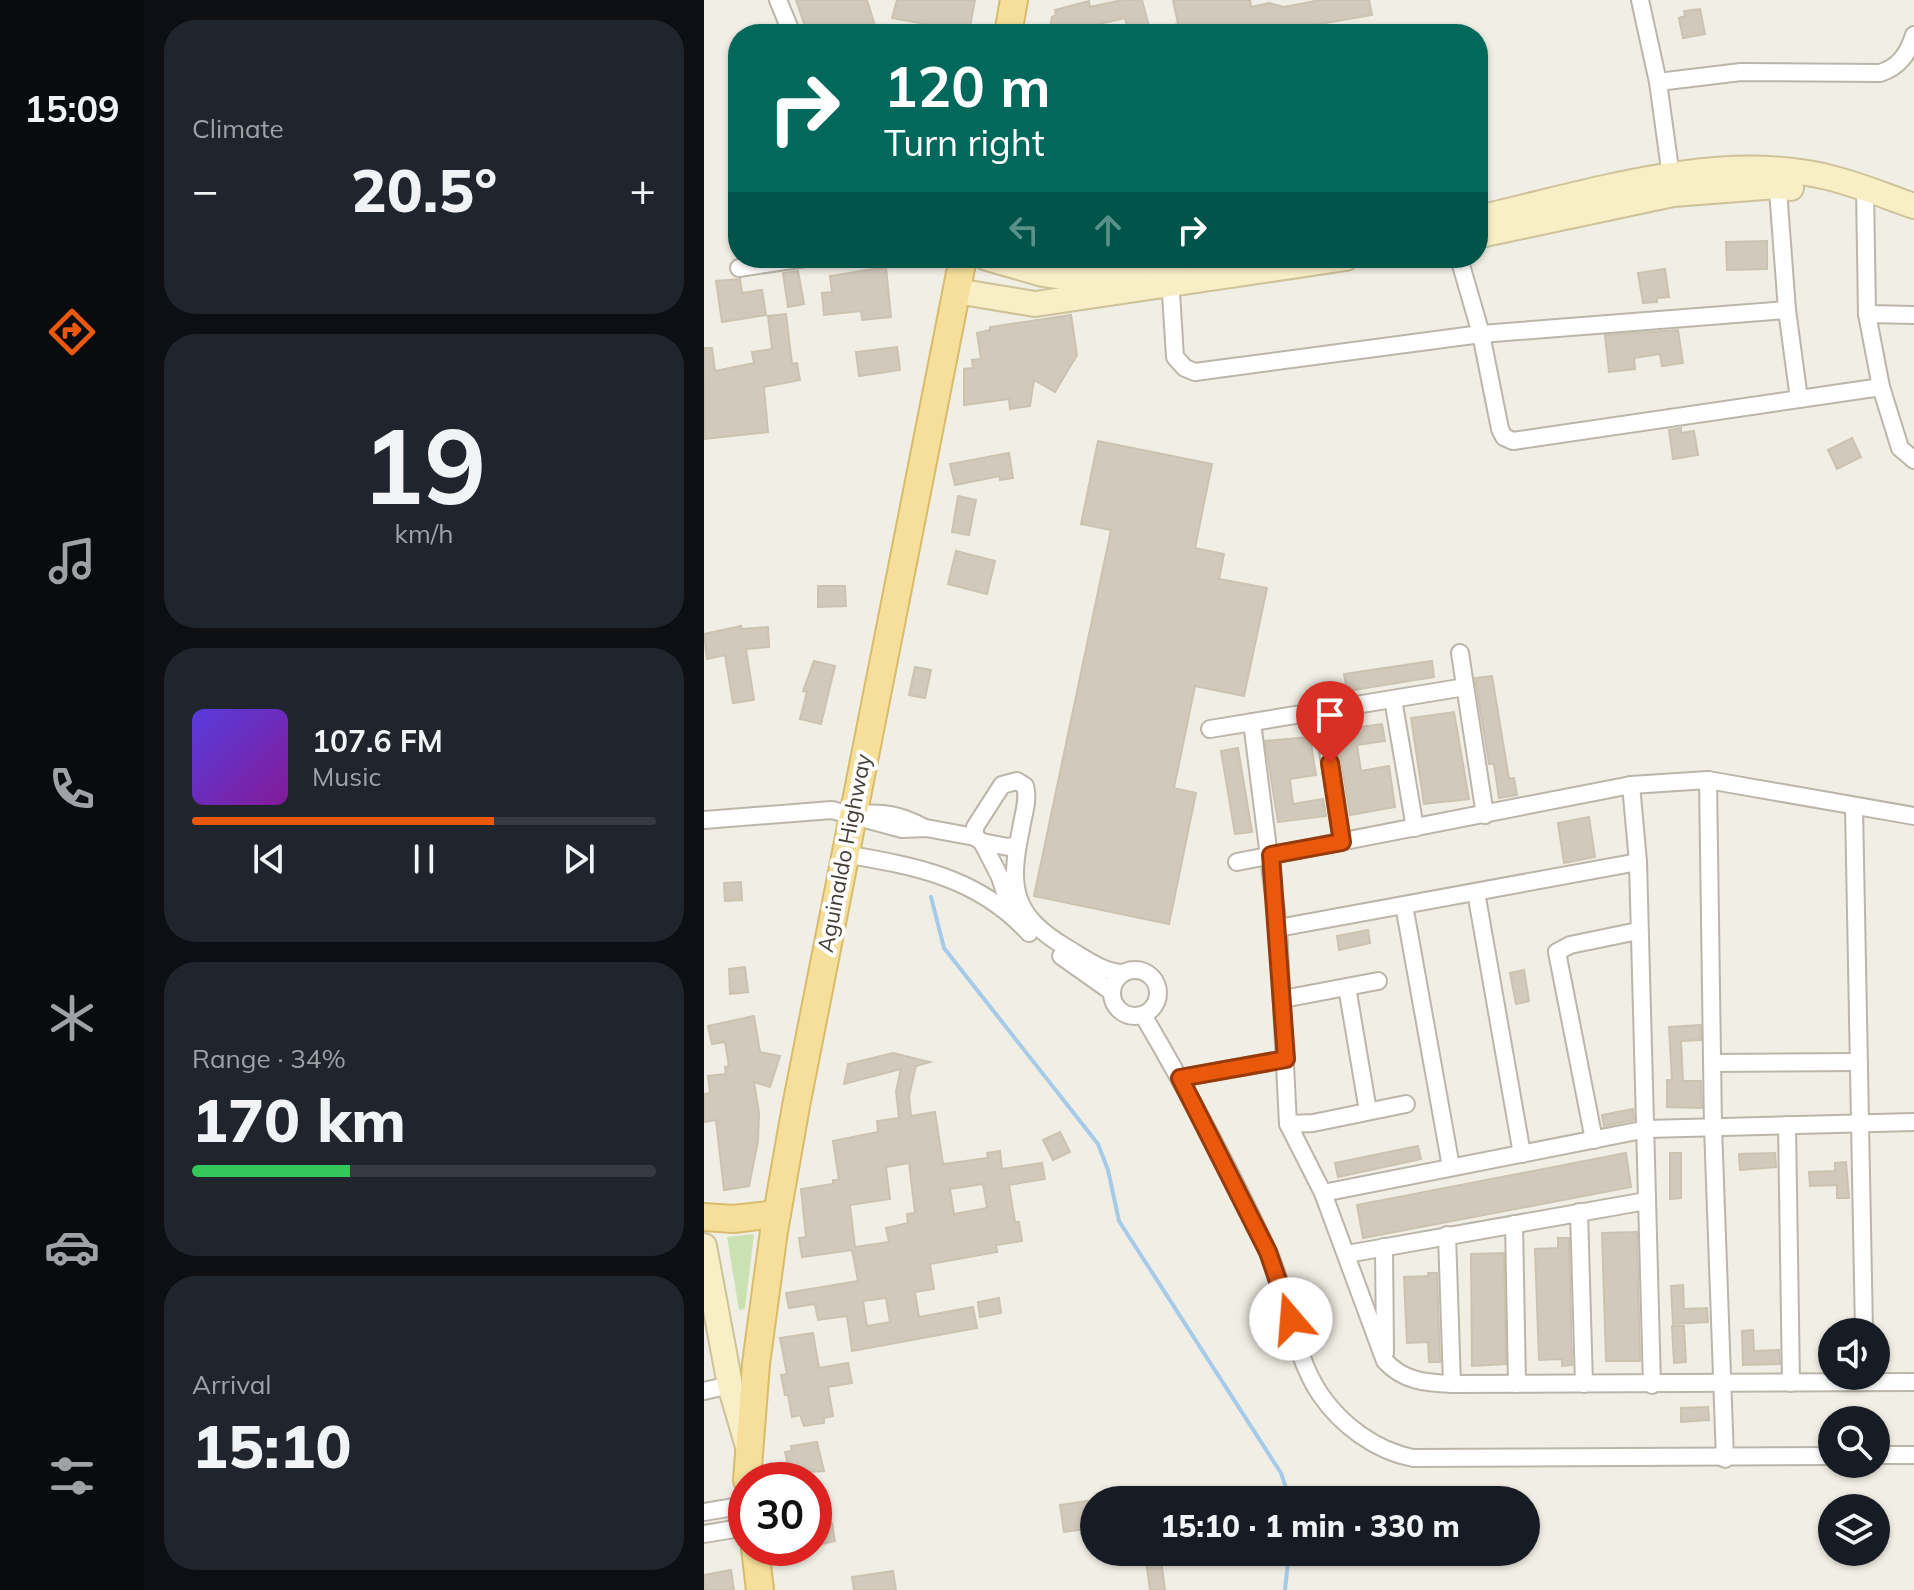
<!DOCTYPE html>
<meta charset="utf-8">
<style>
body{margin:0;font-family:Mulish,sans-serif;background:#20242c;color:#f1f3f6;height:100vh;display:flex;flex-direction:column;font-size:30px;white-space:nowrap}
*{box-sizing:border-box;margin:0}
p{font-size:26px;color:#9ea1a6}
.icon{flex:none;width:44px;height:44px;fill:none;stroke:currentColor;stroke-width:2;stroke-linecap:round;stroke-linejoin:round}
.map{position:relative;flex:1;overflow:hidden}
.side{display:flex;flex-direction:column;gap:20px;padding:20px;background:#0d0f14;width:560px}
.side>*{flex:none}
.guide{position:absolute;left:24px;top:24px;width:760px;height:244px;border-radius:32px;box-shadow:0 2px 6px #0004;background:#00695c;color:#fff;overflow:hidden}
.buttons{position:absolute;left:1114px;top:1318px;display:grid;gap:16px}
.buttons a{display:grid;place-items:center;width:72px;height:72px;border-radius:50%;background:#171b24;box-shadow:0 2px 6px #0004;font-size:40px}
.speed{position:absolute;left:24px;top:1462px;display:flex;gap:16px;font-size:40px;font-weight:700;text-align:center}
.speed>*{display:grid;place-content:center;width:104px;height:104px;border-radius:50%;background:#171b24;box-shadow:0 2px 6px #0004;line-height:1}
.speed .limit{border:12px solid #d22;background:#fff;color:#111}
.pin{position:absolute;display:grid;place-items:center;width:68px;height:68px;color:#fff;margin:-82px -34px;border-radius:50% 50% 50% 0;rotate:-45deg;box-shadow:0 0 8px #0007}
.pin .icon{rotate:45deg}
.me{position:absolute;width:88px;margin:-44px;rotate:342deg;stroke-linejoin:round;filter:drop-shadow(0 0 6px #0008)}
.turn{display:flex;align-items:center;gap:28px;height:168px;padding:0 24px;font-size:36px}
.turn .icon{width:104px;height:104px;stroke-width:2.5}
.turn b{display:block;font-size:56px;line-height:68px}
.lanes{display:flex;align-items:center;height:76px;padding:0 24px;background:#0003;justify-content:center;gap:40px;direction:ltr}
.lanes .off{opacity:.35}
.big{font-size:60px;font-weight:800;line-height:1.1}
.side .card{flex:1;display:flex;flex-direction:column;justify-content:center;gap:12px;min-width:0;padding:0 28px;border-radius:32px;background:#20242c}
.side .dial{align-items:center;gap:0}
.dial b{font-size:104px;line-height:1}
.song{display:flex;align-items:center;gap:24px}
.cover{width:96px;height:96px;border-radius:12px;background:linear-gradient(135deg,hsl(250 70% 55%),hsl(290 70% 35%))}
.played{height:8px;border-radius:4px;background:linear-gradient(90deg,#ea580c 65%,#363941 65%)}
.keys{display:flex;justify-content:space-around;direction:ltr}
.heat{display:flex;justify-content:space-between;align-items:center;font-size:44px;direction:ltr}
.charge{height:12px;border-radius:6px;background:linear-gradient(90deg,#34c759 34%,#363941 0)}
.trip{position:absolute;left:376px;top:1486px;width:460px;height:80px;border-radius:40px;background:#171b24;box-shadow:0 2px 6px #0004;font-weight:800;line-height:80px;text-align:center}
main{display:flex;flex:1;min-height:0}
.dock{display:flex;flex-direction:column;width:144px;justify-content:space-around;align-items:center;background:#090b0e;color:#9ea1a6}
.dock .icon{width:56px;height:56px}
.dock .active{color:#ea580c}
.dock b{font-size:36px;color:#f1f3f6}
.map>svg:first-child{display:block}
</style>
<main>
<nav class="dock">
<b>15:09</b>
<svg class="icon active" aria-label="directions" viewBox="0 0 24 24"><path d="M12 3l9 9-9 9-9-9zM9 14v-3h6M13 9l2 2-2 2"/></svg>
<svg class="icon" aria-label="music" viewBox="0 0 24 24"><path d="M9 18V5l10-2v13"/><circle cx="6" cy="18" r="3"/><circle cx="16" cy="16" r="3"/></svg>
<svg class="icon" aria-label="phone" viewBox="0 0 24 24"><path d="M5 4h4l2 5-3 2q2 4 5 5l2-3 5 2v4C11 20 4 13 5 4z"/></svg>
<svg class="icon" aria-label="climate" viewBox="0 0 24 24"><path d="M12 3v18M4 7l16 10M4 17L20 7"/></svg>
<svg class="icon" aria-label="car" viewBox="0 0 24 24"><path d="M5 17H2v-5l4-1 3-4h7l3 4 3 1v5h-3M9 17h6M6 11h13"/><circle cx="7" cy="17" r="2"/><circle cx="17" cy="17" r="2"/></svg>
<svg class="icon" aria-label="filters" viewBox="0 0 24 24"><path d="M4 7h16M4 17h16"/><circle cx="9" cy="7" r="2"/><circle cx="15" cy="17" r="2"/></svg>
</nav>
<section class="side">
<div class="card"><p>Climate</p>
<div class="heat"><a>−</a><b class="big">20.5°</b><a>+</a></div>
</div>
<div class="card dial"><b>19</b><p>km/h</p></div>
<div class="card">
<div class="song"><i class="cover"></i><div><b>107.6 FM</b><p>Music</p></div></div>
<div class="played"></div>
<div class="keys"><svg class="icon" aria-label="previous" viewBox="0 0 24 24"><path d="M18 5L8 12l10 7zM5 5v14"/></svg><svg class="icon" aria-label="pause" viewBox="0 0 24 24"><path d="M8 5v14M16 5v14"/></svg><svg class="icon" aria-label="next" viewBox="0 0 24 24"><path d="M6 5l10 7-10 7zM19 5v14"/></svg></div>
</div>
<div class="card"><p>Range · 34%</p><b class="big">170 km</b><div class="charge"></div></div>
<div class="card"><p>Arrival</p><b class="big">15:10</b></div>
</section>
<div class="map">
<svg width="1210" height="1590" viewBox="0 0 1210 1590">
<rect width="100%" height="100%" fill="#f1eee5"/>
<polygon fill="#cae2b1" points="50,1234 41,1309 35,1310 23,1237"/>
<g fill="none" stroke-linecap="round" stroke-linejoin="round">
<g stroke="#a6cbe9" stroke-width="4">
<polyline points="227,897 240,948 394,1144 404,1170 415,1221 577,1473 586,1500"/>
<polyline points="581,1590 585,1552"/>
</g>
</g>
<g fill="#d1cabc" stroke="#cbc2b0" stroke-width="2" fill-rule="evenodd">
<polygon points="92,0 163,0 171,26 166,28 167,34 108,34 104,26 101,26"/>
<polygon points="193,0 271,0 265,32 188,18"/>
<polygon points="418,0 438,0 447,34 425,34 421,18 391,25 394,34 351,34 346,28 348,17 352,15 351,10 385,1 386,7"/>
<polygon points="469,0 546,0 547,7 565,3 580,7 616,0 665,0 668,15 557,34 452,34 451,29 474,24"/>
<polygon points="996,9 1001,34 979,38 975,18 981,16 980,11"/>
<polygon points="1063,241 1063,269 1023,270 1022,242"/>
<polygon points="182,267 187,317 158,320 157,311 120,315 118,293 128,292 126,276"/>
<polygon points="961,269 965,297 953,298 953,302 939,303 934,273"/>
<polygon points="94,271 100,304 84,307 79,273"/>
<polygon points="36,279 38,293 58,290 62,315 18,322 12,281"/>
<polygon points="82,314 88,364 93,363 96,380 60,387 64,432 1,439 0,348 8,348 11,371 50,363 48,352 68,349 64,316"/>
<polygon points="367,315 373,355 351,392 330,380 326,406 306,409 305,399 260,405 260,369 269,368 268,360 277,359 273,333 286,330 286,327"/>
<polygon points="974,330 979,363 958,366 956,354 930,358 931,369 905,372 901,335"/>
<polygon points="193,347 196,370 155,376 152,352"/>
<polygon points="977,428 977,433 990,431 994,455 969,459 965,430"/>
<polygon points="1148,438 1157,457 1133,469 1124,450"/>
<polygon points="394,441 508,464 491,548 520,554 515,579 563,588 540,696 491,686 470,788 492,793 465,924 330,896 407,530 377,524"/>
<polygon points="305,453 309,478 296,480 296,476 251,485 246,464"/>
<polygon points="254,496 272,500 265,535 248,532"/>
<polygon points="252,551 291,561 283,594 244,584"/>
<polygon points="114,586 141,586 142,606 114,607"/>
<polygon points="37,626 38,629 64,627 65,647 42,649 50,700 29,703 21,655 3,659 0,634"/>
<polygon points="110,661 131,666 117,724 96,719 103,692 99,691"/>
<polygon points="728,661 730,677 643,691 640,674"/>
<polygon points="211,667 227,670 221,698 205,695"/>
<polygon points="788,676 805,779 810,778 813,795 795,798 790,764 785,764 771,678"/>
<polygon points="750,712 765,799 720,804 707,718"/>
<polygon points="678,724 681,741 653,745 657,771 685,766 691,807 646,815 632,730"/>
<polygon points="606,737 612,775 586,779 589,804 619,799 622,816 574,822 561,741"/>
<polygon points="534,748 548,832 531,834 517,751"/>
<polygon points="885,817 891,857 860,863 854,823"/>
<polygon points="37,882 38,900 21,901 20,883"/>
<polygon points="664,930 666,943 635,950 633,936"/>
<polygon points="41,967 44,992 26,994 25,969"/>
<polygon points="820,970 825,1001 812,1004 806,973"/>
<polygon points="50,1016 56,1052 76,1056 66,1087 50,1082 55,1113 54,1141 45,1186 20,1190 12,1120 0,1122 0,1094 6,1093 4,1076 22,1074 21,1067 25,1066 21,1042 8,1044 4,1026"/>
<polygon points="997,1025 997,1040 977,1041 979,1081 997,1081 998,1108 963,1107 963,1080 968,1080 965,1027"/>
<path d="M189,1053L226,1062L212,1066L205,1096L207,1116L231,1112L239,1164L284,1158L283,1153L296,1151L298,1169L338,1163L341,1179L305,1185L311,1222H315L318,1241L292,1245L293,1252L226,1264L230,1289L211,1292L215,1317L269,1307L273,1328L148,1351L143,1316L114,1320L111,1304L85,1308L82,1293L154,1281L148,1250L98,1257L95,1238L102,1237L97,1189L129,1184V1180H135L129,1141L174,1132L173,1121L195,1118L192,1091L197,1069L140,1084L144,1064ZM205,1163L211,1213L203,1214L204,1223L182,1228L185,1242L151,1247L146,1205L186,1199L182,1167ZM279,1184L283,1208L250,1214L246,1189ZM182,1298L186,1322L163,1326L159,1301Z"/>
<polygon points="929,1109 930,1120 900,1126 898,1115"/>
<polygon points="356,1132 366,1152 349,1160 339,1140"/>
<polygon points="714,1146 717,1159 634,1177 631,1163"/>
<polygon points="922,1153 927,1187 659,1238 653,1205"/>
<polygon points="966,1153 977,1153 977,1198 966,1199"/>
<polygon points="1071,1153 1072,1167 1036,1170 1035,1154"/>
<polygon points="1142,1162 1145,1198 1133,1198 1133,1185 1106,1186 1105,1172 1131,1171 1131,1163"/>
<polygon points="933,1232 936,1361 902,1361 898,1233"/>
<polygon points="854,1238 865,1238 868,1365 858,1366 858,1359 835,1360 831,1249 854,1248"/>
<polygon points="800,1253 802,1364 768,1366 767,1254"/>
<polygon points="724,1273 733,1273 736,1362 725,1362 724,1342 703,1343 700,1277 724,1276"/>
<polygon points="979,1285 980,1309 1003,1308 1004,1322 969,1324 967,1286"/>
<polygon points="295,1298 297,1313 276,1317 274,1302"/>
<polygon points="968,1326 980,1326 982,1362 970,1363"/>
<polygon points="1049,1330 1050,1351 1075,1350 1076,1364 1039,1365 1038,1331"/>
<polygon points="109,1333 115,1368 144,1363 148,1383 124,1387 129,1416 120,1418 120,1423 100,1426 96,1415 88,1417 84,1395 81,1395 77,1375 83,1374 76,1338"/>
<polygon points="1004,1407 1005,1420 977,1422 977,1408"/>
<polygon points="113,1442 120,1471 86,1473 81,1452 88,1451 87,1446"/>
<polygon points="390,1500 390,1528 360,1532 356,1505"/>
<polygon points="128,1523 131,1541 110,1546 110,1527"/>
<polygon points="441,1552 456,1552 461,1590 446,1590"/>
<polygon points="27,1570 30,1590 0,1590 0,1575"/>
<polygon points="189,1571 192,1590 150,1590 148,1577"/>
</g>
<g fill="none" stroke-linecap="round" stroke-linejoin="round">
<defs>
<g id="street">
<polyline points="74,0 88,34"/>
<polyline points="936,0 954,82 968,184"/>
<path d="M954,82L1037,72L1176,73C1195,67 1204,54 1210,35"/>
<polyline points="1073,177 1083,310 1095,399"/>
<polyline points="755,258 777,334 796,429 800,437 809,441 1177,387 1163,314 1161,189"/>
<polyline points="35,268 101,258"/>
<polyline points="466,277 471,357 481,368 491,372 777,334 1083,310"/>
<polyline points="1163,314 1210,315"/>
<polyline points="1177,387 1196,448 1210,460"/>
<polyline points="756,653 781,815"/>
<polyline points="689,699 711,828"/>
<polyline points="618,711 638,842"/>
<path d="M548,722L574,928L584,1124L619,1193L681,1361C699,1381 722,1383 748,1384L1210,1382"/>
<polyline points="506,729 761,687"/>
<polyline points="1004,780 1009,1127 1021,1459"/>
<polyline points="927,785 934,862 948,1385"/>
<polyline points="1150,807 1160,1332"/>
<path d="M157,814C181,812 198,816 219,827"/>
<polyline points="0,820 128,810 198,829 222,828 271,837 278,842 304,847 313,845"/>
<path d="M271,837V827L298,785L313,781L321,786C325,800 319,815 317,829C304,889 309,916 363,948C380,958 398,972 418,973"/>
<polyline points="278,842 296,877 308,915"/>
<path d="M140,854C211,866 274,877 325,933"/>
<polyline points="533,862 927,785 1004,780 1210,816"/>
<polyline points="772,892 818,1154"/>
<polyline points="700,905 747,1167"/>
<polyline points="574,928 934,862"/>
<polyline points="357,956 408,992"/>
<circle cx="431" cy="993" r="23"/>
<polyline points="643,987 664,1111"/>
<polyline points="579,999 674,981"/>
<path d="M439,1015C484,1092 527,1171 564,1252C585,1297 588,1352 616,1394C637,1425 672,1451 709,1458L1128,1456"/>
<polyline points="1008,1063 1155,1062"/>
<polyline points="476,1078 582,1059"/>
<polyline points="584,1124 609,1123 702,1104"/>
<polyline points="1083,1125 1087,1383"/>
<polyline points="890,1140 853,952 866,945 934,931"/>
<polyline points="619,1193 943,1129 1210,1122"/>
<polyline points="875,1212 880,1384"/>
<polyline points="810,1224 813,1384"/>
<polyline points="743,1235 748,1384"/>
<polyline points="680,1247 681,1353"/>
<polyline points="643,1254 942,1201"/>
<polyline points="0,1391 26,1385"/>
<polyline points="1172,1455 1210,1455"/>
<polyline points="0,1512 42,1505"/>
<polyline points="0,1534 42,1527"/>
</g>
<g id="secondary">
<path d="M774,218C882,194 1012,150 1123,177C1153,184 1181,196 1210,206"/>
<polyline points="776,235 969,194 1073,186 1087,188"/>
<polyline points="283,258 339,274 371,279 497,264"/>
<polyline points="252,291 331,304 642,258"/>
<polyline points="0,1246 26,1385 45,1450"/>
</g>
<g id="primary">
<polyline points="304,34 310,0"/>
<polyline points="0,1217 29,1219 73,1214"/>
<polyline points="43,1480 52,1364 70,1231 92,1106 259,258"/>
<polyline points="51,1548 56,1590"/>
</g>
</defs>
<use href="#street" stroke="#bbb6a9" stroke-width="20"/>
<use href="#secondary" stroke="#cdc298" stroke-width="28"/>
<use href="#primary" stroke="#d8bc6c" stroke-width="30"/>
<use href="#street" stroke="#fff" stroke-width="16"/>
<use href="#secondary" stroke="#f9efc7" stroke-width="24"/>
<use href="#primary" stroke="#f5df9a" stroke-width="26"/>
</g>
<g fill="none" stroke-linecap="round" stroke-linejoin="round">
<defs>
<polyline id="route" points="587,1319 564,1252 476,1078 582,1059 567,855 638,842 626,763"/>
</defs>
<use href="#route" stroke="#983908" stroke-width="20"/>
<use href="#route" stroke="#ea580c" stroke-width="14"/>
</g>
<g text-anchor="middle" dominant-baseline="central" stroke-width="8" stroke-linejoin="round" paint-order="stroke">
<g font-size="22" fill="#433e35" stroke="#fff">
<text transform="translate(140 853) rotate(-79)">Aguinaldo Highway</text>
</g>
</g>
</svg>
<div class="buttons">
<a><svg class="icon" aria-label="sound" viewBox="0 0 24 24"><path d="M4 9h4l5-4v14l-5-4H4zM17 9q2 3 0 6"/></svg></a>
<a><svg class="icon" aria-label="search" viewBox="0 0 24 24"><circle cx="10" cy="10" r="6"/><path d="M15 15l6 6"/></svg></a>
<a><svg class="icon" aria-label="layers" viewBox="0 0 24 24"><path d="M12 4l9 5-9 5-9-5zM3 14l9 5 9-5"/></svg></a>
</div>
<div class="speed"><div class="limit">30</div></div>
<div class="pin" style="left:626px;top:763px;background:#d93025"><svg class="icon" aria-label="arrive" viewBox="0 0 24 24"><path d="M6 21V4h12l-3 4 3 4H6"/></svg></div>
<svg class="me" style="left:587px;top:1319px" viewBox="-20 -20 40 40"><circle r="19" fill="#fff"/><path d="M0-13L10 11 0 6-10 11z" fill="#ea580c"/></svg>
<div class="trip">15:10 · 1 min · 330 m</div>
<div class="guide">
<div class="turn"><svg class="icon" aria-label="right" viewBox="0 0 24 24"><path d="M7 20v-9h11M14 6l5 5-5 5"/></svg><div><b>120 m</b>Turn right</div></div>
<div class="lanes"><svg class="icon off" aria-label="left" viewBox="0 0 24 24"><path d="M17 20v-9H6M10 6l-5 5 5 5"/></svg><svg class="icon off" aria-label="ahead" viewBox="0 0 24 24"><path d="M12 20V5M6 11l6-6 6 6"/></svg><svg class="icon" aria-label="right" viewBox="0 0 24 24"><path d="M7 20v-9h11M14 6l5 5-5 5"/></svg></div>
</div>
</div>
</main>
